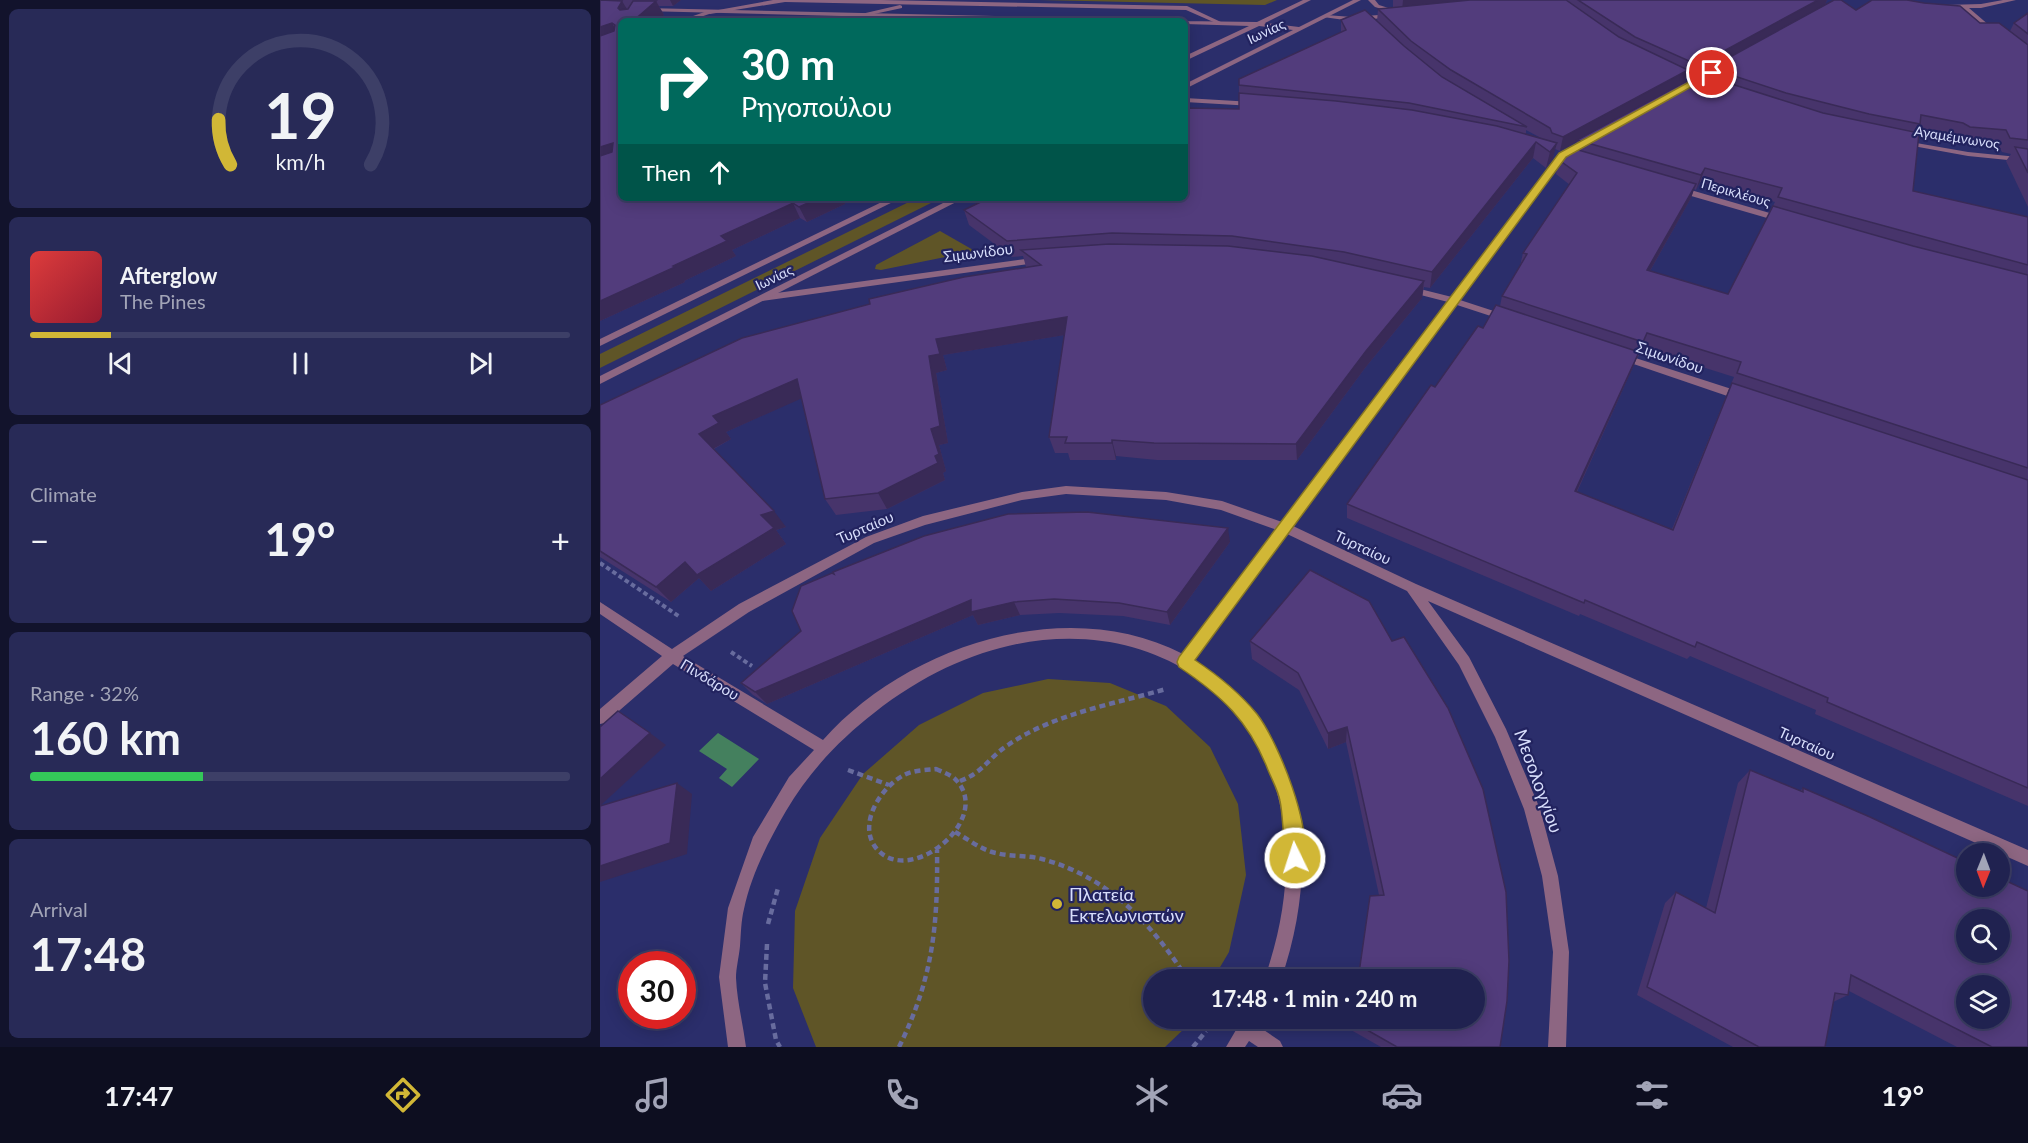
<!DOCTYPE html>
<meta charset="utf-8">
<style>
body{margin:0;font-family:Lato,sans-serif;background:#282a57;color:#f1f3f6;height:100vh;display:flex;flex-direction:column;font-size:22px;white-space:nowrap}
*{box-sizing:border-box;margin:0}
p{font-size:20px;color:#a2a4b7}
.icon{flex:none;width:33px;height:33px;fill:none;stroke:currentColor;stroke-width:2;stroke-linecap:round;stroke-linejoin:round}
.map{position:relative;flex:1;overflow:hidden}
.side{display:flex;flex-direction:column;gap:9px;padding:9px;background:#12132c;width:600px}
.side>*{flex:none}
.hud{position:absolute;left:18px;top:18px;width:570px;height:183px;border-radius:9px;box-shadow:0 3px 15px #0003,0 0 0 2px #3d3f67;background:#00695c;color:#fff;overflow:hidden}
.needle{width:39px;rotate:181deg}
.fabs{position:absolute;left:1356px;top:843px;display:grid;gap:12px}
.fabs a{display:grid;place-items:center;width:54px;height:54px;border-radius:50%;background:#202250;box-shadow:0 3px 15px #0003,0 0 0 2px #3d3f67;font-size:30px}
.speed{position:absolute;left:18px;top:951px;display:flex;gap:12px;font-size:30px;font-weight:700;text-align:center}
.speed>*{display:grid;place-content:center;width:78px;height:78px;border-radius:50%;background:#202250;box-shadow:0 3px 15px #0003,0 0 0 2px #3d3f67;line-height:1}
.speed .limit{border:9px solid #d22;background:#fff;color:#111}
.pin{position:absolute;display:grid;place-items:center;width:51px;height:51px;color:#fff;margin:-26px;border:3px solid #fff;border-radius:50%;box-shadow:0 2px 6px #0007}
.me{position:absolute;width:66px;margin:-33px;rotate:356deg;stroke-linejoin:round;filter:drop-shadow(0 0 4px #0008)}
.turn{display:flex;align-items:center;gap:21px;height:126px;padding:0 24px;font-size:27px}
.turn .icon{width:78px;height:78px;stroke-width:2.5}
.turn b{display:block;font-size:42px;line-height:51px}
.then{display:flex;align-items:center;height:57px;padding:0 24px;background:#0003;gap:12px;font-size:22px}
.big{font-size:45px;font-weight:700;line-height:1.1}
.side .card{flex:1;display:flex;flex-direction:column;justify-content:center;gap:9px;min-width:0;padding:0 21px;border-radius:9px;background:#282a57}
.side .dial{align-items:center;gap:0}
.dial svg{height:156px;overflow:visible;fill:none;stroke:#3d3f67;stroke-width:7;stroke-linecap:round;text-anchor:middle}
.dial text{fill:#f1f3f6;stroke:none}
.song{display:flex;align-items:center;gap:18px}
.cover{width:72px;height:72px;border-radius:9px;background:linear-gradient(135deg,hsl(0 70% 55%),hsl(350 70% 35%))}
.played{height:6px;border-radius:3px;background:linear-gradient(90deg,#d1b736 15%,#3d3f67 15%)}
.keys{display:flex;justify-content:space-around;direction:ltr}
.heat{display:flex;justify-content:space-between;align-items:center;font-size:33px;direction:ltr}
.charge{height:9px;border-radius:4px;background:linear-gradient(90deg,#34c759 32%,#3d3f67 0)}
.trip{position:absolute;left:543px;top:969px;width:342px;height:60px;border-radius:30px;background:#202250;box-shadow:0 3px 15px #0003,0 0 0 2px #3d3f67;font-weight:700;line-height:60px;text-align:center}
.tabs{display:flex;height:96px;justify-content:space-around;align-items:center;background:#0d0e20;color:#a2a4b7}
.tabs .icon{width:42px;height:42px}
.tabs .selected{color:#d1b736}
.tabs b{font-size:27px;color:#f1f3f6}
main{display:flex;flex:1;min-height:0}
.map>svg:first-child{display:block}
</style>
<main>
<section class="side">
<div class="card dial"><svg viewBox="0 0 100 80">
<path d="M14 69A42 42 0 1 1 86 69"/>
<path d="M14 69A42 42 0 0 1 8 46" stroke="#d1b736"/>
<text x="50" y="56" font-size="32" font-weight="700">19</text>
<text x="50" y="72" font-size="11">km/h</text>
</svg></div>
<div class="card">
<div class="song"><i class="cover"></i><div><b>Afterglow</b><p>The Pines</p></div></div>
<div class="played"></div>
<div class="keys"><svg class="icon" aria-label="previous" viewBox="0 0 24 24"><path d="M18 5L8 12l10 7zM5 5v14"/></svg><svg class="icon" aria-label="pause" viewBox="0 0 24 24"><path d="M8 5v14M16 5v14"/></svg><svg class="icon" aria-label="next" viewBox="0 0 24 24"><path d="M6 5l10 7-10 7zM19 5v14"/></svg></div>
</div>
<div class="card"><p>Climate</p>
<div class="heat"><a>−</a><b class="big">19°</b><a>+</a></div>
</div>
<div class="card"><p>Range · 32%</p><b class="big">160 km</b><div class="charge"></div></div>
<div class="card"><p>Arrival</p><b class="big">17:48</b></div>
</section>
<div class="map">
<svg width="1428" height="1047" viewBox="0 0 1428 1047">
<rect width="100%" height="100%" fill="#2b2e6b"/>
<g fill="#5f5527">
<polygon points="439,0 677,0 665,5"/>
<polygon points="317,198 341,198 0,368 0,354"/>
<polygon points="340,231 375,251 281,270 275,269 276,265"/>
<polygon points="448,679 510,683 566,706 610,747 638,804 646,875 629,952 613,979 554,980 554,1018 591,1019 586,1027 565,1047 216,1047 193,988 195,911 220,838 263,774 319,725 383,693"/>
</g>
<polygon fill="#44805e" points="118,733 159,759 132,787 119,778 127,769 99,751"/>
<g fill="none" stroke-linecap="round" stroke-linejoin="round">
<g stroke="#686c9e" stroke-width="4" stroke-dasharray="4.5 3" stroke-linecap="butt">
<polyline points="0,563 80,617"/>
<polyline points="131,652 152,666"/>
</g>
<g stroke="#686c9e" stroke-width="4.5" stroke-dasharray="6 4" stroke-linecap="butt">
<path d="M336,769C342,772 352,775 356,780C394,819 309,889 276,848C257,824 281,787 304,775C314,770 326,770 336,769Z"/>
<polyline points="248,770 289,785"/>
<path d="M360,781C384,772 388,758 408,745C453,714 514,704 566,689"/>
<path d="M355,832C368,839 381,850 396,853C411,857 427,855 442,859C509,877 552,924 588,980"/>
<polyline points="168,924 178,888"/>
<polyline points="167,944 165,983 176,1040 180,1047"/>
<path d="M299,1047C333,978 338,926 337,850"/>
<polyline points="593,1047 606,1031"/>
</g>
<g fill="#8d6682" fill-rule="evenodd">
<polygon points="173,0 281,0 587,6 623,23 618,24 586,10 185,2 110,14 107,12"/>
<polygon points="300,5 302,6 302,8 260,17 257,15"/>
</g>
<g fill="#8d6682" fill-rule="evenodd">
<polygon points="768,0 775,0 779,5 801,12 798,14 775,7"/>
<polygon points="1403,0 1416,0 1381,8 1369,8 1397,32 1398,33 1395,35 1362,8 1346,9 1343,7 1346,5 1381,4"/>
<polygon points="110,10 112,11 112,13 89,21 79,21"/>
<polygon points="792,14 794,15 794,17 752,21 723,17 726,15 752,17"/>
<polygon points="585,98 653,102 657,104 653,106 585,102"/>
<path d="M989,139H992V143L966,157L860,300L909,316V320H903L857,305L693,526L816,584L1428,850V866L828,601L869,657L906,729L940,809L958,876L969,952L966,1047H948L953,952L942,876L924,809L895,737L859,665L807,591L687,534L594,660C708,733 722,860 681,980H664C765,695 498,536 274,713C239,740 208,773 186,811C168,842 151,875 144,909C141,921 141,934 140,946C139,957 136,968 136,978C137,1001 143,1024 146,1047H128L119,977L128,908L153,837L189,777L214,750L73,664L5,723L0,724V709L62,656L0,614V602L72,649L139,604L266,537L323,516L422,492L466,486L566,492L622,501L682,522L848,302L805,291V287L808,286L852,297L960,153ZM466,494L566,500L621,510L677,530L583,654C466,593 306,646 223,740L83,656L149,612L274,543L325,525L422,500Z"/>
<polygon points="1299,140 1368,152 1428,158 1428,162 1368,156 1302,144 1298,142"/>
<polygon points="1077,186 1187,218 1188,220 1181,222 1074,191 1073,189"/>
<polygon points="440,257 443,258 443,262 162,301 157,298 162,295"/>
<polygon points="1020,353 1147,394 1148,397 1147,400 1139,400 1016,358 1015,356"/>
<polygon points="643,1018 661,1018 658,1026 680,1041 683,1047 658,1047 649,1041 645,1047 626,1047"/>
</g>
<g fill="#8d6682" fill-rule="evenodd">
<polygon points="703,0 711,0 665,23 699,27 753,0 761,0 585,89 585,84 693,30 659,26 585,61 585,56 649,26 585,24 585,21 583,21 657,22"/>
<polygon points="45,8 521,19 524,21 436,21 43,11 43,9"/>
<polygon points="290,198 301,198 0,346 0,339"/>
<polygon points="353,198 364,198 0,384 0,376"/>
</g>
</g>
<g fill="#47346b" fill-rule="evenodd">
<polygon points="0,0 81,0 73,6 59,6 64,15 56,21 21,21 244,201 245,204 207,222 200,218 132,250 136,256 84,281 85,282 0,321"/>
<path d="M793,0H1227L1225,5L1256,10L1380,23L1410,31L1414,23L1428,13V207L1406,161L1411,154L1402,152L1398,145L1361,141L1355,137L1317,130L1316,132L1313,191L1428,217V806L1215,714L1216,710L1090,656L1087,659L980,614L979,616L747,518V504L835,387L900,306L902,296L920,266L923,253L970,185L956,174L959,160L975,149L977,141L960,151L955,149L953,158L946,168L933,158L830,288L824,287L822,298L765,368L697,460H557L516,456V460H470L468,453H455L449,437L464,335L343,355L347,370L336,373L348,443L339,445L346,471L343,473L345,480L287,509L236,515L225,499L201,398L126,432L131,439L114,449L186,527L176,530L186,544L111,591L99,578L71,602L0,557V405L426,267L423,256L412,257L369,225L364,210L585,198L639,109V79L741,32V20L777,22L778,9L794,7H793ZM1110,69L1107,76L1100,74ZM1087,74L1093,77L1084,82ZM926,130L941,138L926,134ZM1100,182L1175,202L1128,294L1050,271L1091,198L1094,189L1096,190ZM1042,348L1134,377L1072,529L977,492L1033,367L1037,357H1038Z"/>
<polygon points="630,542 570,625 523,616 459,613 420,615 378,625 373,615 167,704 153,695 141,683 201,631 234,574"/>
<polygon points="710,570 900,1047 781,1047 751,1030 753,1018 779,895 746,742 728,749 699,690 652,659 650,641"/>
<polygon points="1150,770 1200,791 1203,788 1428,1047 1357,1047 1249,991 1248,995 1233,1002 1225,1047 1133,1047 1037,995 1065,903 1076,892 1106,908 1138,783"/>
</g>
<g fill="#392a57">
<polygon points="70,0 81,0 73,6"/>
<polygon points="803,0 911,0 802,11"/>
<polygon points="1218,0 1227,0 1225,5 1094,77 1098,65"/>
<polygon points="22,1 30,14 26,21 18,8"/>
<polygon points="56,1 64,15 56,21 33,21"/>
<polygon points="12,23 20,37 0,44 0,27"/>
<polygon points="1088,70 1084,83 960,151 963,137"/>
<polygon points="936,142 933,158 830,288 832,272"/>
<polygon points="13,143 21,156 0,165 0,147"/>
<polygon points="957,143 953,158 946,168 950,152"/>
<polygon points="1105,168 1100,182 1096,190 1101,175"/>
<polygon points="1096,184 1091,198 1042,285 1047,270"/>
<polygon points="219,198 250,198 244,201 245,204 207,222 199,207"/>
<polygon points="193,203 200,218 132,250 136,256 84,281 85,282 0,321 0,301 73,266 121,236"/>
<polygon points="824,281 822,298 765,368 697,460 696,444 766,351"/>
<polygon points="467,317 471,334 343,355 347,370 336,373 348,443 339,445 346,471 343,473 345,480 287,509 278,493 335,456 331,429 329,356 336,339"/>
<polygon points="1039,352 1033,367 970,506 975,491"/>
<polygon points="197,379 207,396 126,432 131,439 111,450 99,434 113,416"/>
<polygon points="512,440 516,456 516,460 512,443"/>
<polygon points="174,511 186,527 176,530 186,544 111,591 99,578 71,602 56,587 85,562 161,515"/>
<polygon points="628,528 630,542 570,625 567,612"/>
<polygon points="371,600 414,602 420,615 378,625 373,615 167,704 155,692"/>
<polygon points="747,727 746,742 728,749 728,733"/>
<polygon points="50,733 66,745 0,806 0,779"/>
<polygon points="77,783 92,794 87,854 0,882 0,866"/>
</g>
<g fill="#523c7c" stroke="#392a57" stroke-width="1.5" fill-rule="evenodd">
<polygon points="0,0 22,1 18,8 20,10 28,9 33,1 56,1 33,21 21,21 21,198 219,198 199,207 193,203 121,236 127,241 73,266 75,267 0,301 0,156 12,152 13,143 0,147 0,36 14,31 15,25 12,23 0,27"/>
<polygon points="870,0 966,0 1019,37 1088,70 963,137 952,133 950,128 851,70 811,41 778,9"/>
<polygon points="978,0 1218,0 1098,65 1035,37"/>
<polygon points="1234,0 1241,0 1256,10 1272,0 1307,0 1324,3 1360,6 1380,23 1399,23 1428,45 1428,140 1410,138 1406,130 1370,127 1363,123 1321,115 1320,124 1269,114 1186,93 1110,68"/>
<polygon points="765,10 804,46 842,77 927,127 809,103 639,85 639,79 746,30 741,20"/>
<polygon points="1428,13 1428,34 1414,23"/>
<polygon points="1100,74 1223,113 1319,133 1313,191 1428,217 1428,265 1178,197 1182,188 1105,168 1101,175 977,140"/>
<polygon points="639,93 736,101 812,110 897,126 957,143 950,152 936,142 832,272 744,252 632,236 512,233 407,241 364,210 389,198 585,198 585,108 639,109"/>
<polygon points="968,147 1096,184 1047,270 1128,294 1173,206 1313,246 1428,275 1428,468 1137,373 1141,362 1047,333 1043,342 902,296 927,254 923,253 977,173 959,160"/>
<polygon points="1415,147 1428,149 1428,173"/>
<polygon points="509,244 628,246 712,256 824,281 766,351 696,444 554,443 512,440 512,443 465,443 467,437 449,437 467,317 336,339 340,354 329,356 340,426 331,429 339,454 335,456 338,463 278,493 225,499 197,379 113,416 119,423 99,434 174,511 161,515 174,528 97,575 85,562 56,587 0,551 0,405 142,338 270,304 269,299 364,277 441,265 421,250"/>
<polygon points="896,305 1039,352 975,491 1073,530 1132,383 1428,480 1428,788 1227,702 1228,698 1097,642 1095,647 985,600 984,603 747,504 831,385 835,387 878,326 883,328"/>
<polygon points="487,512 628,528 567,612 519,603 454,599 414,602 371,612 371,600 155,692 141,683 201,631 192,611 201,586 232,573 234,574 233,572 324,536 408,514"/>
<polygon points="710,570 769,601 792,641 804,637 848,708 883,789 906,892 909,961 907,1001 900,1047 797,1047 753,1022 753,1018 874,1018 874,980 758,980 770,896 784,895 747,727 728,733 698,673 650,641"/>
<polygon points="18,711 50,733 0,779 0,727"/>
<path d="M1150,770L1203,792V788L1270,817L1366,862V886H1400V878L1428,891V1047H1392L1251,975L1248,995L1235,993L1225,1047H1159L1047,987L1076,892L1115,913ZM1366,920H1400V952H1366ZM1366,986H1400V1018H1366Z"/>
<polygon points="77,783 70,843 0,866 0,806"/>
</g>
<path fill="#d1b736" stroke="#887723" stroke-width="1.5" d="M1109,71L1116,73L966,157L595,660C619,676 639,692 657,714C678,741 715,832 702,865L695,867L689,865C682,848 684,820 680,801C678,790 672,780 668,770C649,721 622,696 579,667L577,662L579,657L959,153Z"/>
<circle fill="#d1b736" stroke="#22235f" stroke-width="2" cx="457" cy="904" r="6"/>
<g text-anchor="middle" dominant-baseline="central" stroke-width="4.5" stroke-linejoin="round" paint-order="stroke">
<g font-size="14" fill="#d7ddfb" stroke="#22235f">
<text transform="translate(666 31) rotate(-25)">Ιωνίας</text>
<text transform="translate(1357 137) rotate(9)">Αγαμέμνωνος</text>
<text transform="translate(1136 192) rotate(16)">Περικλέους</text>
<text transform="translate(174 277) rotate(-26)">Ιωνίας</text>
</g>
<g font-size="15" fill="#d7ddfb" stroke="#22235f">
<text transform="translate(378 252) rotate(-7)">Σιμωνίδου</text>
<text transform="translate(1070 357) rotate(19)">Σιμωνίδου</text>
<text transform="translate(265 527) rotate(-23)">Τυρταίου</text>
<text transform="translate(763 547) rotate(25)">Τυρταίου</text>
<text transform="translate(110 679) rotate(31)">Πινδάρου</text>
<text transform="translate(1207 743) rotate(24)">Τυρταίου</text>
</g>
<g font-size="18" fill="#d7ddfb" stroke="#22235f">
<text transform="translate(939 781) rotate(70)">Μεσολογγίου</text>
</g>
<g font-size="18" fill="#d7ddfb" stroke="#22235f" text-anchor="start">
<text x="469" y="894">Πλατεία<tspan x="469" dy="21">Εκτελωνιστών</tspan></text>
</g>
</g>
</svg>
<div class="fabs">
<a><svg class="needle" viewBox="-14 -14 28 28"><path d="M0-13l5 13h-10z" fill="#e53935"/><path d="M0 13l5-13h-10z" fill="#a2a4b7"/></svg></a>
<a><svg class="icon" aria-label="search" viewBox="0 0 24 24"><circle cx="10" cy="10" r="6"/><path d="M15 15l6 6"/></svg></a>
<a><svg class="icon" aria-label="layers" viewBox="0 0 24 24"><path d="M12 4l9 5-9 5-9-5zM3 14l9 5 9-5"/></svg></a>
</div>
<div class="speed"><div class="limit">30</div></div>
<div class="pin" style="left:1112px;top:73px;background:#d93025"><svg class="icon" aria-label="arrive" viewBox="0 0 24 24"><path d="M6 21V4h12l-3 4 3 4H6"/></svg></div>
<svg class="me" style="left:695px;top:858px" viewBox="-20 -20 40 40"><circle r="17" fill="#d1b736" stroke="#fff" stroke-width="3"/><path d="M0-11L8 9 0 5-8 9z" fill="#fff"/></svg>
<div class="trip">17:48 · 1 min · 240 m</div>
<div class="hud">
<div class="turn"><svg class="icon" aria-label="right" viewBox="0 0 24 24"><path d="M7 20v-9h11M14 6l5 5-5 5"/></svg><div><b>30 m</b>Ρηγοπούλου</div></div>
<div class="then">Then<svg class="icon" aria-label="ahead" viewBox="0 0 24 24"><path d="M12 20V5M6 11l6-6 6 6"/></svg></div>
</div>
</div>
</main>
<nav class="tabs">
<b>17:47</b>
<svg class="icon selected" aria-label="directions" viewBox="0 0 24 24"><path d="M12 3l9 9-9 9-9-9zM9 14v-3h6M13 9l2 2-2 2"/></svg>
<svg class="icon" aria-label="music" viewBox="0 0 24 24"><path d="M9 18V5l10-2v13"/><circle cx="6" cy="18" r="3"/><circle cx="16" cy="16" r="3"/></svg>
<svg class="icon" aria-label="phone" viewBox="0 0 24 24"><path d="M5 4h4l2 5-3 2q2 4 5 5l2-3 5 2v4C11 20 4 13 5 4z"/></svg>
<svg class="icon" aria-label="climate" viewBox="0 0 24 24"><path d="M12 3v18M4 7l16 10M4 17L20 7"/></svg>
<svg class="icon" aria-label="car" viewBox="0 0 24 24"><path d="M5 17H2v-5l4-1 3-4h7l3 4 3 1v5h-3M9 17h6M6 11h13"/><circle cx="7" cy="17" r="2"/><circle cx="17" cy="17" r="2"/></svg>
<svg class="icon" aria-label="filters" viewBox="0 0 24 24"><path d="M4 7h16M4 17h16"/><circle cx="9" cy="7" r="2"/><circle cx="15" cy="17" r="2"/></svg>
<b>19°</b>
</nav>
